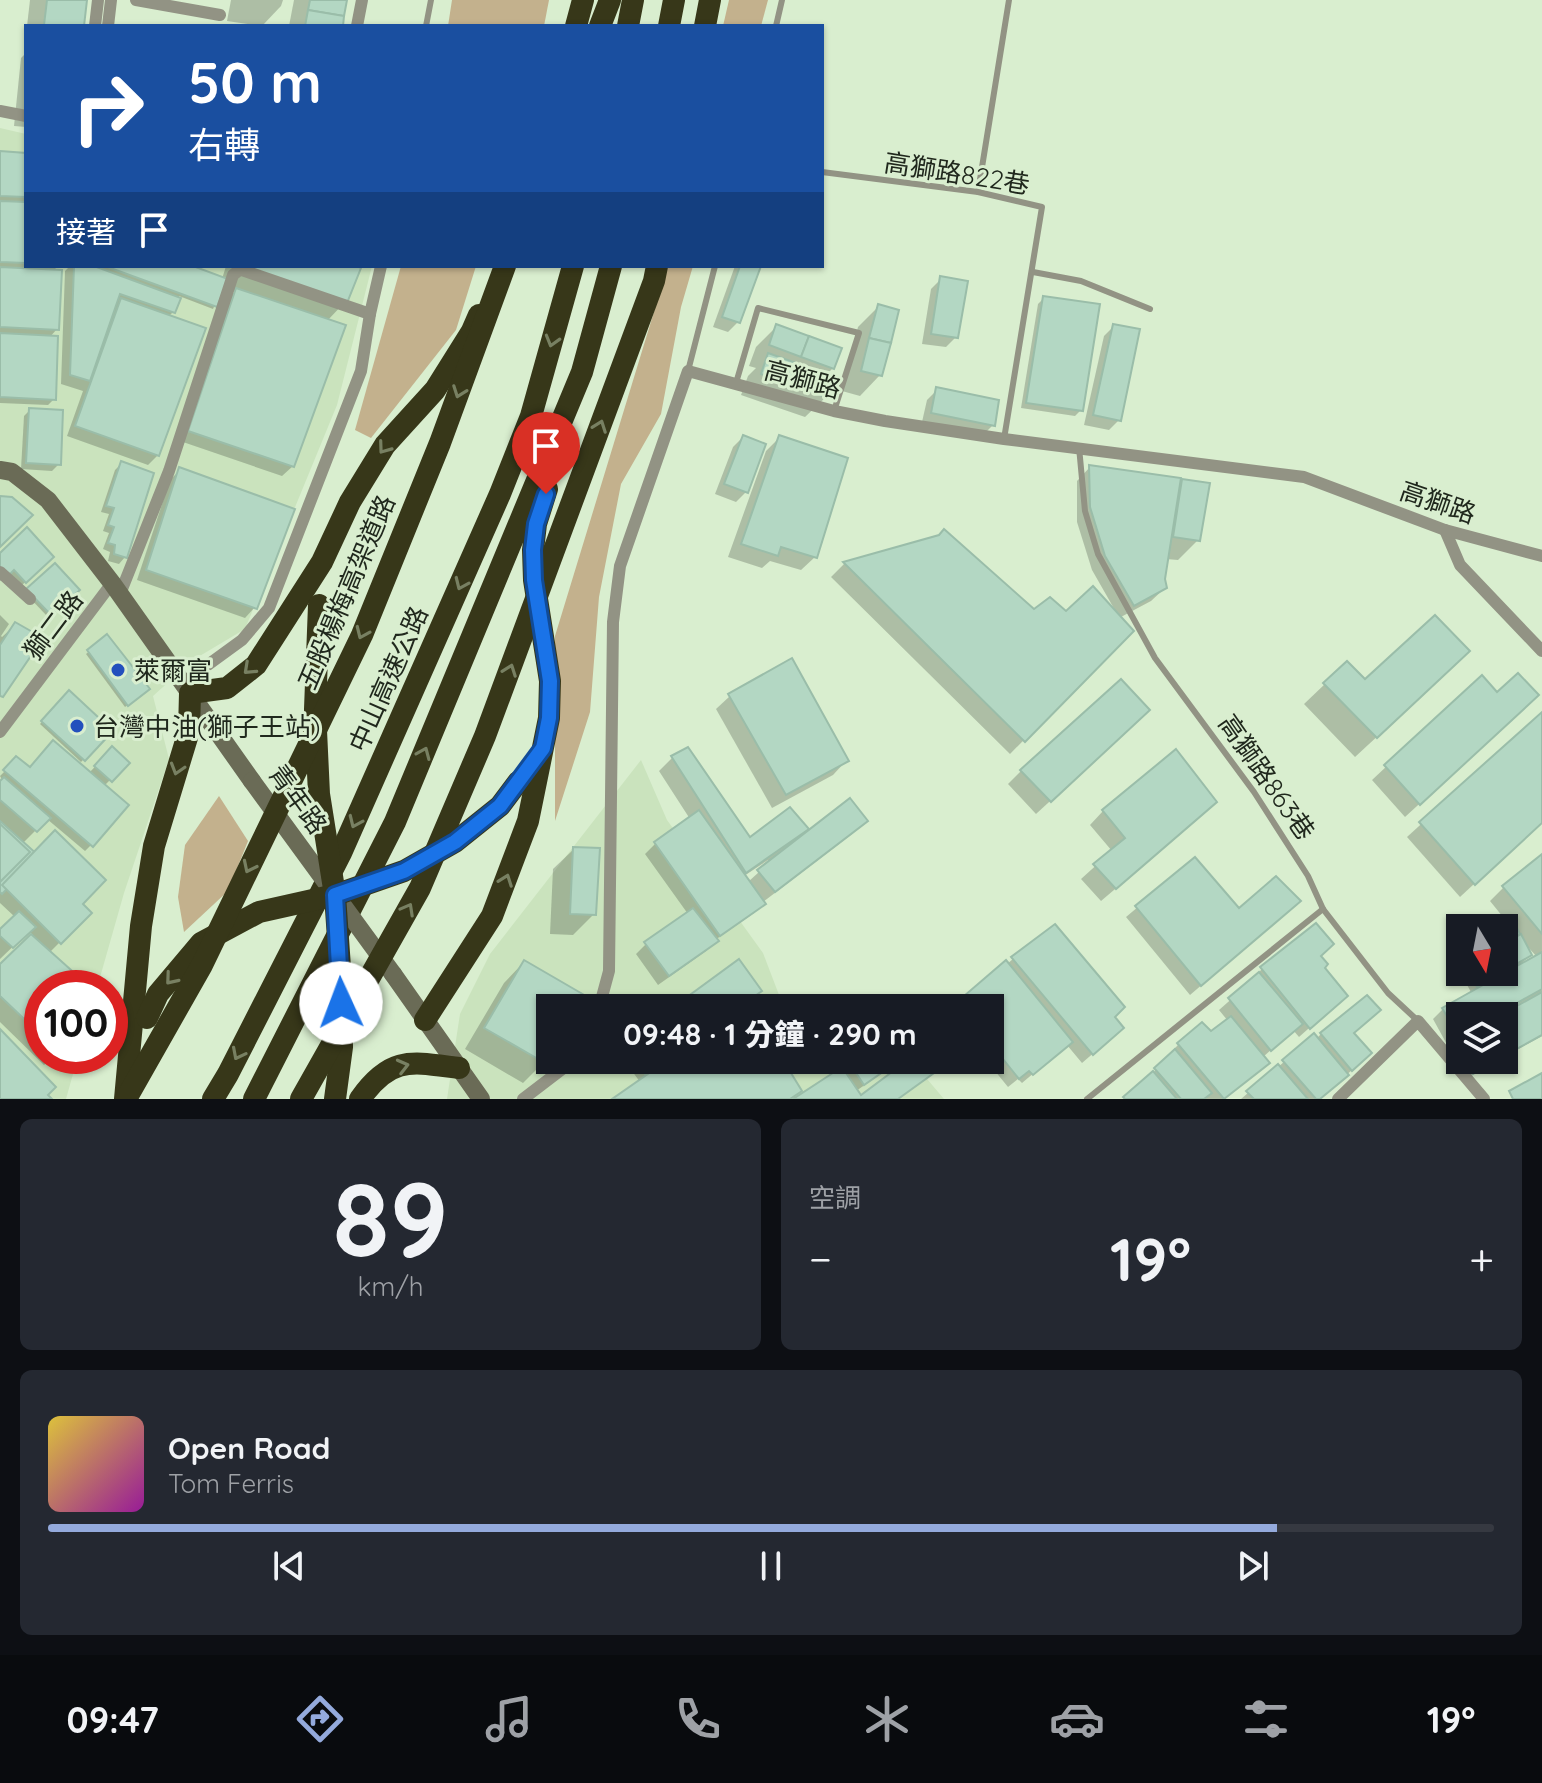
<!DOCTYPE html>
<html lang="zh-TW">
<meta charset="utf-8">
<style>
body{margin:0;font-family:Quicksand,"Noto Sans TC",sans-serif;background:#242831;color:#f1f3f6;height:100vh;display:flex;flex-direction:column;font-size:30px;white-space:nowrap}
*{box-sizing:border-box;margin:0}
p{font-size:26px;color:#9ea1a6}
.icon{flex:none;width:44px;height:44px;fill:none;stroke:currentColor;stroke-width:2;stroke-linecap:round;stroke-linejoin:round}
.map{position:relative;height:1099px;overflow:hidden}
.details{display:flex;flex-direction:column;gap:20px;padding:20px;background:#0d0f14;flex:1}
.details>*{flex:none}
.hud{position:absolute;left:24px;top:24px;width:800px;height:244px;border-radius:0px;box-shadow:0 2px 6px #0004;background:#1a4fa0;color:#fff;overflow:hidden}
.needle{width:52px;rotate:170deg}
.controls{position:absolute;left:1446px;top:914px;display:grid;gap:16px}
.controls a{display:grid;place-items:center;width:72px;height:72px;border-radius:0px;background:#171b24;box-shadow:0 2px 6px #0004;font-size:40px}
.speed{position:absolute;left:24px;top:970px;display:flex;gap:16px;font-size:40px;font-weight:700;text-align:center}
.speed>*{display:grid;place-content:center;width:104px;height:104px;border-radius:50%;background:#171b24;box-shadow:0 2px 6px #0004;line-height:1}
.speed .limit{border:12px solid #d22;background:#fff;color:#111}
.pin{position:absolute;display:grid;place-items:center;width:68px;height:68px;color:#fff;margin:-82px -34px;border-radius:50% 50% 50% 0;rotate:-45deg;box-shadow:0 0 8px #0007}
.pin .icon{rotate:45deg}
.me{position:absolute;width:88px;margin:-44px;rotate:358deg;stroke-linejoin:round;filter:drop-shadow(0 0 6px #0008)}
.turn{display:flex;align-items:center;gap:28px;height:168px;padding:0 32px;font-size:36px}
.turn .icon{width:104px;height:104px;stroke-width:2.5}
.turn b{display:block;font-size:56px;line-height:68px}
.then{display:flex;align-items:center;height:76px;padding:0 32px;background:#0003;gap:16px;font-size:30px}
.big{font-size:60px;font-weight:800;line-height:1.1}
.details .tile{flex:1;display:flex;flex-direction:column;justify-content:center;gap:12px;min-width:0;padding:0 28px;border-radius:12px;background:#242831}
.details .dial{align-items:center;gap:0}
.dial b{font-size:104px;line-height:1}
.song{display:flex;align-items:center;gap:24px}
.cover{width:96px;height:96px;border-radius:12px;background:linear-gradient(135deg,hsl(50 70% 55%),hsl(300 70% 35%))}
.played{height:8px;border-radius:4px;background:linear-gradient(90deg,#94aadc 85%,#363941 85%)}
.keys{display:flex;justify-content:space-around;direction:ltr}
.heat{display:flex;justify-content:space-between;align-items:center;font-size:44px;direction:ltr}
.details .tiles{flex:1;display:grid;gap:20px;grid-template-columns:1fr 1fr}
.tile:last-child{grid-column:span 2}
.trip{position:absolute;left:536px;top:994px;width:468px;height:80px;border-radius:0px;background:#171b24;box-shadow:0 2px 6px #0004;font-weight:800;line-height:80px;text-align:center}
.dock{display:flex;height:128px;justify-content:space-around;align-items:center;background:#090b0e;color:#9ea1a6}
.dock .icon{width:56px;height:56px}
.dock .selected{color:#94aadc}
.dock b{font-size:36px;color:#f1f3f6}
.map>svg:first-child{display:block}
</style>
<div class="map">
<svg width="1542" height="1099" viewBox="0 0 1542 1099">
<rect width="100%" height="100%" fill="#d9eecf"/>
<g fill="#cae3bd">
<polygon points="0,128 26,134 26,266 372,266 337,405 245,629 193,660 153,696 169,759 124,893 97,988 42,988 42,1056 78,1056 66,1099 0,1099"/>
<polygon points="641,760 667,820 763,953 784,1008 550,1008 550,1060 805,1060 811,1073 824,1060 911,1060 944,1099 447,1099 460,1014 490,954"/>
</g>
<g fill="#c3b18d">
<polygon points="452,0 549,0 544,26 448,26"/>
<polygon points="729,0 768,0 761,26 723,26"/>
<polygon points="401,266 476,266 456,330 371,438 355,430"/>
<polygon points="668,266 693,266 681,307 661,414 621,484 599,597 590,712 555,821 555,636"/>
<polygon points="219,796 248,841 228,891 184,932 178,897 185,845"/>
</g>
<g fill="#0003" fill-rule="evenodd">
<polygon points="30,0 85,0 82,26 27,26"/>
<polygon points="231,0 283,0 281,6 262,26 227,21"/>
<polygon points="294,0 345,0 341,26 289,26"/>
<polygon points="26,53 26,127 14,126 21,58"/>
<polygon points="0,154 26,155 26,266 58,266 52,272 57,329 49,338 54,399 48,405 0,403"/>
<polygon points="70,266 187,266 222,279 226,266 351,266 345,302 327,321 293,466 282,476 180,441 227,300 236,291 223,287 213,309 179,296 173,312 168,317 158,455 148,465 67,436 83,391 61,384 65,271"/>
<polygon points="735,266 759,266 738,322 728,332 713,327"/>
<polygon points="941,279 956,337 946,347 922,344 931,289"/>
<polygon points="1044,298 1081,410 1075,416 1021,408 1038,304"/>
<polygon points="878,307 880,375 860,396 842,391 858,327"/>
<polygon points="777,326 833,368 826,375 826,397 805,417 741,395 748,376 756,368 749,366 756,347"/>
<polygon points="1114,326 1119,420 1109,430 1084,425 1104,336"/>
<polygon points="937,390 993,425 983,435 922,422 927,400"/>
<polygon points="30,410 59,464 52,471 21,469 24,416"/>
<polygon points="743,437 746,492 736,502 715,494 733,447"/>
<polygon points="780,437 815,557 801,570 770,561 762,568 728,557 766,451"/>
<polygon points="121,464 125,557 119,564 108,561 110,552 103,549 109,533 103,531 109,514 101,512 115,470"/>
<polygon points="1090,467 1178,486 1183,481 1198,540 1178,560 1166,559 1163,579 1165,588 1151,601 1119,618 1131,631 1010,754 831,577 844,564 940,536 1034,612 1066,614 1116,612 1092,570 1077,522 1077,481"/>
<polygon points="180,470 255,607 245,618 137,580 170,480"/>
<polygon points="0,556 51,557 19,588 7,575 0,581"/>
<polygon points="77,590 47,616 25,593"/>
<polygon points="0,615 9,624 1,636 2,637 15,625 40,639 0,697"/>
<polygon points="107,637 145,692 125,707 86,654"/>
<polygon points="1347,663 1365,681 1447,672 1355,757 1304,704"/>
<polygon points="1481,678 1496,695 1523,709 1405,817 1372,780"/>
<polygon points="69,693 110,731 81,762 40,724"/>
<polygon points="730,696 846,761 833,775 772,808 716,709"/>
<polygon points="1542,714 1542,821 1460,897 1407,837"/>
<polygon points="1134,724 1036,814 1008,784 1021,771"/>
<polygon points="112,749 127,763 104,786 91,845 85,851 47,819 22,844 89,913 49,953 67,988 42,988 42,1056 54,1056 44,1065 0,1022 0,967 33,935 29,931 0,959 0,932 15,917 0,903 0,784 3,781 0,776 17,759 29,769 89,773"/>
<polygon points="1176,752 1201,816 1101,901 1081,879 1112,851 1090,825 1103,811"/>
<path d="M673,757L750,840L789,809L809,832L865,821L852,834L763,902L754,913L715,940L706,951L658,985L636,954L646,944L688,914L645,854L655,844L690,819L659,771ZM768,860L770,862L748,882L744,876Z"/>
<polygon points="574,849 594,914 573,935 550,934 553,869"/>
<path d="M1542,856V1036L1504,1057V1016H1460V1060H1499L1466,1079L1433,1019L1443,1009L1472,994L1460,972H1504V928H1496L1507,922L1490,901L1503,888ZM1527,946L1537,957L1519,966L1530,955Z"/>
<polygon points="1195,859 1238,910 1288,911 1190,995 1126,917"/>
<polygon points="1319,956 1335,1005 1299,1037 1293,1030 1263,1057 1268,1063 1225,1099 1206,1099 1204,1097 1202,1099 1123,1099 1146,1080 1170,1056 1169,1054 1179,1044 1211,1034 1228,1021 1219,1010 1253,980 1252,979 1262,969"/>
<polygon points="1013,959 1112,1017 1111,1038 1082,1063 1067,1045 1022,1083 1018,1079 1008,1087 986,1060 990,1060 990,1008 954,1008"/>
<polygon points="524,962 576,1008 550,1008 550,1052 544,1062 523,1083 465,1049 504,983"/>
<polygon points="755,1001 759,1008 745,1008"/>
<polygon points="1321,1034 1352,1034 1360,1063 1319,1099 1241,1099 1314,1036 1316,1039"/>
<polygon points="624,1060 780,1060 799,1091 791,1099 616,1099 640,1082"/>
<polygon points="855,1060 901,1060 856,1091 861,1098 911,1060 922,1060 898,1099 797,1099 843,1071"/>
</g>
<g fill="#b3d7c3" stroke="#9abda9" stroke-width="2">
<polygon points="47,0 87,0 84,26 44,25"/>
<polygon points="310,0 347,0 344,16 308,10"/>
<polygon points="308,10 344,16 343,26 305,26"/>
<polygon points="0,151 26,153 26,197 0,196"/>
<polygon points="0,201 26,202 26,263 0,262"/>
<polygon points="74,266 94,266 181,298 175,313 120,294 90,381 70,375"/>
<polygon points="105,266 193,266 228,279 217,307"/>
<polygon points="242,266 357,266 361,268 347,303"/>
<polygon points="740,266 761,266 740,323 722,317"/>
<polygon points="0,267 62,270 59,330 0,327"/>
<polygon points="940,276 968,281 958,338 931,334"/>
<polygon points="236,288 346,325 294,467 188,431"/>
<polygon points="1043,296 1100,304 1083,411 1026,403"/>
<polygon points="121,298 206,328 159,456 75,426"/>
<polygon points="878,304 899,310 891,343 869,338"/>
<polygon points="776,324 809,336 801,357 769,345"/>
<polygon points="1113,324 1140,329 1121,421 1093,415"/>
<polygon points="0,333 58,336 56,400 0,397"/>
<polygon points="809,336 842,348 834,369 801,357"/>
<polygon points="869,338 891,343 882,376 861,371"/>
<polygon points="768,353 802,365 794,386 761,374"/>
<polygon points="802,365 835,377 828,398 794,386"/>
<polygon points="936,387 999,400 995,426 931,413"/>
<polygon points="29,408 63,410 61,465 26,463"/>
<polygon points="743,435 766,444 748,493 724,484"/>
<polygon points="779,435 848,458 817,558 781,547 778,556 741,544"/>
<polygon points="121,461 154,473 127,558 114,554 115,545 108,543 114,527 108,525 114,508 106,506"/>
<polygon points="1089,465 1181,478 1165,579 1167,588 1134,606 1105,556 1090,507"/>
<polygon points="179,467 295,509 257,609 146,570"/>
<polygon points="1182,479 1210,483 1200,541 1173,537"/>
<polygon points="0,496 12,497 33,515 0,547"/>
<polygon points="27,527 54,557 26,583 14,570 7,577 0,570 0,553"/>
<polygon points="944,529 1034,609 1050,597 1066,611 1093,586 1134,631 1025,742 843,562 939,535"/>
<polygon points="55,563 80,590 51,615 26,589"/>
<polygon points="1435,615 1470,651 1377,738 1323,683 1347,661 1365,679"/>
<polygon points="15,622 43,638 3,697 0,696 0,645"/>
<polygon points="107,634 150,689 128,706 87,650"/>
<polygon points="792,658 849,761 786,795 728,694"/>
<polygon points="1518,673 1539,695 1420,805 1384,765 1482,675 1497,692"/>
<polygon points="1121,679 1150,710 1051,802 1020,770"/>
<polygon points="69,690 113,731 85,761 41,721"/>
<polygon points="1542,712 1542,823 1475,885 1419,822"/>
<polygon points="53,740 129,805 93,847 3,770 16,756 30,767"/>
<polygon points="112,746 130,763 112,782 94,766"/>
<polygon points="688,747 750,837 790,807 809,829 746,873 671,756"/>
<polygon points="1176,749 1217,802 1116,889 1093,864 1125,838 1102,810"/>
<polygon points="4,777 51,818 37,832 0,800 0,781"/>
<polygon points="850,798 868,821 775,892 757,870"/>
<polygon points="699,810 766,904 720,936 654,842"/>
<polygon points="0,821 39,856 2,894 0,892"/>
<polygon points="0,824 30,852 0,882"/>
<polygon points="55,830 106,880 83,904 92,913 61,944 2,885"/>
<polygon points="573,847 600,848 596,915 570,914"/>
<polygon points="1542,854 1542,934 1502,886"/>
<polygon points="1195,857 1239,908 1276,876 1301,901 1201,986 1135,906"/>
<polygon points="693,908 719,941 669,976 644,942"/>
<polygon points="19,911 36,927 13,948 0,936 0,929"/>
<polygon points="1512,918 1520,934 1504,942 1504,928 1491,928"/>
<polygon points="1316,923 1334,944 1321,956 1328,964 1325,968 1348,996 1310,1029 1260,967"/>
<polygon points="1055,924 1125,1007 1115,1017 1124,1028 1093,1055 1011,957"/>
<polygon points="31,934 80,978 70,988 42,988 42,1036 0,996 0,964"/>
<polygon points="1521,934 1532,955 1504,971 1504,943"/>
<polygon points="1542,952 1542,989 1494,1016 1460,1016 1459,1036 1442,1008"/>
<polygon points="739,959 762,991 738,1008 672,1008"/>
<polygon points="524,960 586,996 578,1008 550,1008 550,1056 545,1063 484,1028"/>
<polygon points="1006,960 1073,1042 1033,1075 1029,1071 1019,1079 990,1043 990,1008 962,1008 957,1002"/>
<polygon points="1259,972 1303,1024 1271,1051 1228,998"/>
<polygon points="1469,972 1503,972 1477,987"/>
<polygon points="1542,992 1542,1035 1504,1056 1504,1016 1499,1016"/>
<polygon points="1367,995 1381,1010 1354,1033 1372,1053 1352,1071 1320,1033"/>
<polygon points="1231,1016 1270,1063 1224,1099 1177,1043 1202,1022 1211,1031"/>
<polygon points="0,1029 56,1087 48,1095 52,1099 0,1099"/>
<polygon points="1314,1033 1349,1075 1320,1099 1316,1099 1282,1060"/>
<polygon points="1175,1049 1212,1093 1204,1099 1181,1099 1154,1068"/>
<polygon points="635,1060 665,1060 645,1074"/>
<polygon points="668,1060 783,1060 802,1091 790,1099 612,1099"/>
<polygon points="852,1060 900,1060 864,1085 849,1062"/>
<polygon points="908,1060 924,1060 934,1073 898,1099 793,1099 842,1067 861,1095"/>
<polygon points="1465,1060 1497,1060 1473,1074"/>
<polygon points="1278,1064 1308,1099 1254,1099 1246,1091"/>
<polygon points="1153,1071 1177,1099 1125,1099 1123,1097"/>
<polygon points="1542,1073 1542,1099 1513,1099 1509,1091"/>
</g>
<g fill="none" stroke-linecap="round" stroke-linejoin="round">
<g stroke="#929384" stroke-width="6">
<polyline points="426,26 431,0"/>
<polyline points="776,26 782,0"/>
<polyline points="822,172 978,192 1042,207 1004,439"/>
<polyline points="978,192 1009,0"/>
<polyline points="1033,272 1081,281 1150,309"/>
<polyline points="688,371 715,266"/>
<polyline points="736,383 758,308 859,333 834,411"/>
<polyline points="1079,447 1085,511 1098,554 1155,658 1254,792 1308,876 1323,909 1388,993 1417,1020"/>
<polyline points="1087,1099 1323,909"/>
</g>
<g stroke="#929384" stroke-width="12">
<polyline points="136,0 220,15"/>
<polyline points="95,26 98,0"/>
<polyline points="108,26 111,0"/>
<polyline points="357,26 362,0"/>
<polyline points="0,111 26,116"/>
<polyline points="1445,530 1460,565 1542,651"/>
<polyline points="0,572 30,599"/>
<polyline points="120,594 169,471 233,275 238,271 242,270 370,314"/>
<polyline points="183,683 242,640 269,608 361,371 370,314 381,266"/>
<polyline points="0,732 112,583"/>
<polyline points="599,1008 609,971 613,622 620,566 688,371 834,411 885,421 1004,439 1304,477 1445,530 1542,556"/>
<polyline points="523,1099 574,1060"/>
<polyline points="1338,1099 1418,1021 1484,1099"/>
</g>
<g stroke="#6a6b56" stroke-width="18">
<polyline points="0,470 12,472 48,500 112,583 252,781"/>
<polyline points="393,974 481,1099"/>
</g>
<g stroke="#373719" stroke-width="22">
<polyline points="576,26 583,0"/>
<polyline points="600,26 610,0"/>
<polyline points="628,26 633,0"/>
<polyline points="669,26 674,0"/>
<polyline points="705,26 710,0"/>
<polyline points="425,1020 492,916 528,821 549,718 550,681 534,580 533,550 536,524 547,489"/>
<polyline points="125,1099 141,926 154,846 189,731 190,693 227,688 256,665 322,562 350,502 385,445 435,390 472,331 479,315"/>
<polyline points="213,1099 228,1074 341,853 500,494 531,416 573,266"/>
<polyline points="254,1099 395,822 582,372 611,266"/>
<path d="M360,1099C391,1055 412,1062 459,1068"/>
</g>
<polyline stroke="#6a6b56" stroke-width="18" points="252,781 393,974"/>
<g stroke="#373719" stroke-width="22">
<polyline points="319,605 315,709 319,794 335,895 341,982 342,1047 335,1099"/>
<polyline points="147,1018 158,994 201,943 259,912 335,895 404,871 455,842 500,806 518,782"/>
<polyline points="126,1099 202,965 362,635 440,443 505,266"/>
<polyline points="301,1099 420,888 485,736 654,281 657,266"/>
</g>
</g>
<defs><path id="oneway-chevron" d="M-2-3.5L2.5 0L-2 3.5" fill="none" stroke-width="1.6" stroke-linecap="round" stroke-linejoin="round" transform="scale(2)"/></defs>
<g stroke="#788062">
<use href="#oneway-chevron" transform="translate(552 341) rotate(106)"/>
<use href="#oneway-chevron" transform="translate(459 392) rotate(110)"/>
<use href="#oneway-chevron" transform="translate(600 426) rotate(-70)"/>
<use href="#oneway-chevron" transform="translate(384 448) rotate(126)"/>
<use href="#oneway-chevron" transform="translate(461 584) rotate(114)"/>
<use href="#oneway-chevron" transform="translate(362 633) rotate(114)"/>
<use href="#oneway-chevron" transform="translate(249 669) rotate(137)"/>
<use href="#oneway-chevron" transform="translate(510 670) rotate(-70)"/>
<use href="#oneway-chevron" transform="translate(424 753) rotate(-67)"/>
<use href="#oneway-chevron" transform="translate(177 769) rotate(107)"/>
<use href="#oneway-chevron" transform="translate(355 822) rotate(114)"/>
<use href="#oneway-chevron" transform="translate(249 867) rotate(116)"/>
<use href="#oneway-chevron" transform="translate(506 880) rotate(-70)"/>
<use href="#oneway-chevron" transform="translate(408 909) rotate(-61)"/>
<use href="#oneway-chevron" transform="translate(171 979) rotate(130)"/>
<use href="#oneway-chevron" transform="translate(238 1054) rotate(117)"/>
<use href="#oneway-chevron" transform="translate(403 1066) rotate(-14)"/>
</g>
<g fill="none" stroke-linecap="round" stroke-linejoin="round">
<defs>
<polyline id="route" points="341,1003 335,895 404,871 455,842 500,806 543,748 549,718 550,681 534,580 533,550 536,524 546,494"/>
</defs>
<use href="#route" stroke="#114b97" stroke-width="20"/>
<use href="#route" stroke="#1a73e8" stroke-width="14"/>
</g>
<g fill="#2350bd" stroke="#d9eecf" stroke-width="3">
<circle cx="118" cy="670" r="8"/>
<circle cx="77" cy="726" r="8"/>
</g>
<g text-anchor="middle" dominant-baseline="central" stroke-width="6" stroke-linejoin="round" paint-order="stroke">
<g font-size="26" fill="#20281d" stroke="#d9eecf">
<text transform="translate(957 173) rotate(9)">高獅路822巷</text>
<text transform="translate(803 379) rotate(15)">高獅路</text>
<text transform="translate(1438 502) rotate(19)">高獅路</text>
<text transform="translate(346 592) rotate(-67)">五股楊梅高架道路</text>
<text transform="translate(53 625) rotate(-53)">獅二路</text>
<text transform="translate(388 679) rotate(-66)">中山高速公路</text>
<text transform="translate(1267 777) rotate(55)">高獅路863巷</text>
<text transform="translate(298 799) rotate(54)">青年路</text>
</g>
<g font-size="26" fill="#20281d" stroke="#d9eecf" text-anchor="start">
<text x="134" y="670">萊爾富</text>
<text x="93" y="726">台灣中油(獅子王站)</text>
</g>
</g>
</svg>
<div class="controls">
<a><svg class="needle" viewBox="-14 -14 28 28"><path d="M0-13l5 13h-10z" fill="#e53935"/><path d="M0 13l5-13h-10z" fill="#9ea1a6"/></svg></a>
<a><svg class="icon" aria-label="layers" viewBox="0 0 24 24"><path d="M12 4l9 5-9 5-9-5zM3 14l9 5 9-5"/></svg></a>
</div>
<div class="speed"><div class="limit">100</div></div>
<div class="pin" style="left:546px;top:494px;background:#d93025"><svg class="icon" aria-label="arrive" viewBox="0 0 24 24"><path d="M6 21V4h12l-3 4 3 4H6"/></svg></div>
<svg class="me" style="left:341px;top:1003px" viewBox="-20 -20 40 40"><circle r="19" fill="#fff"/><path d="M0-13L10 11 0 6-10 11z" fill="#1a73e8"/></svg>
<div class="trip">09:48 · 1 分鐘 · 290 m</div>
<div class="hud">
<div class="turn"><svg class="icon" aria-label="right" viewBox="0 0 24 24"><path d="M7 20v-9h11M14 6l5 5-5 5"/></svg><div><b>50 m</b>右轉</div></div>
<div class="then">接著<svg class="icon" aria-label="arrive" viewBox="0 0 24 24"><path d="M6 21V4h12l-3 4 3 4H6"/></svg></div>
</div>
</div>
<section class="details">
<div class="tiles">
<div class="tile dial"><b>89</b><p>km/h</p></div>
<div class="tile"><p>空調</p>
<div class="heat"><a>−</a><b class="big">19°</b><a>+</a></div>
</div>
<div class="tile">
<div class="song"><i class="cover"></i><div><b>Open Road</b><p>Tom Ferris</p></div></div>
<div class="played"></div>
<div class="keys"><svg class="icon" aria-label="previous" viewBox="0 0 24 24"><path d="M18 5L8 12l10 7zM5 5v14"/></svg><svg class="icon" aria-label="pause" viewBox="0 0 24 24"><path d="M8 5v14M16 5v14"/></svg><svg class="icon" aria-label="next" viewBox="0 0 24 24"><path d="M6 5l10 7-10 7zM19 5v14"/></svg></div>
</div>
</div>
</section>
<nav class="dock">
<b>09:47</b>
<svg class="icon selected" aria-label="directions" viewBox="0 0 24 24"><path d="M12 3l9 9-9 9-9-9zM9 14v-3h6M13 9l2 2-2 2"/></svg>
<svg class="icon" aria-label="music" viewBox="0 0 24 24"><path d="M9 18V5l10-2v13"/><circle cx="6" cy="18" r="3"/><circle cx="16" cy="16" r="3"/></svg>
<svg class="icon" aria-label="phone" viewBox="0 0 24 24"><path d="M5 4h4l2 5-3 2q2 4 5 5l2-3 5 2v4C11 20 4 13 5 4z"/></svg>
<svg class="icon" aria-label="climate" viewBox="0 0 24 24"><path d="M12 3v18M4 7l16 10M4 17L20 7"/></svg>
<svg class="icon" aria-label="car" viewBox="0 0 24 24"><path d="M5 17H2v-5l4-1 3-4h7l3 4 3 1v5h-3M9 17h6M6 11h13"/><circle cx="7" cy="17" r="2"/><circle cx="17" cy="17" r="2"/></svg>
<svg class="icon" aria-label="filters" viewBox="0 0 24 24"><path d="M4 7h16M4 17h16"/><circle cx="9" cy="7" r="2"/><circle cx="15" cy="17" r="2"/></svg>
<b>19°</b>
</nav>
